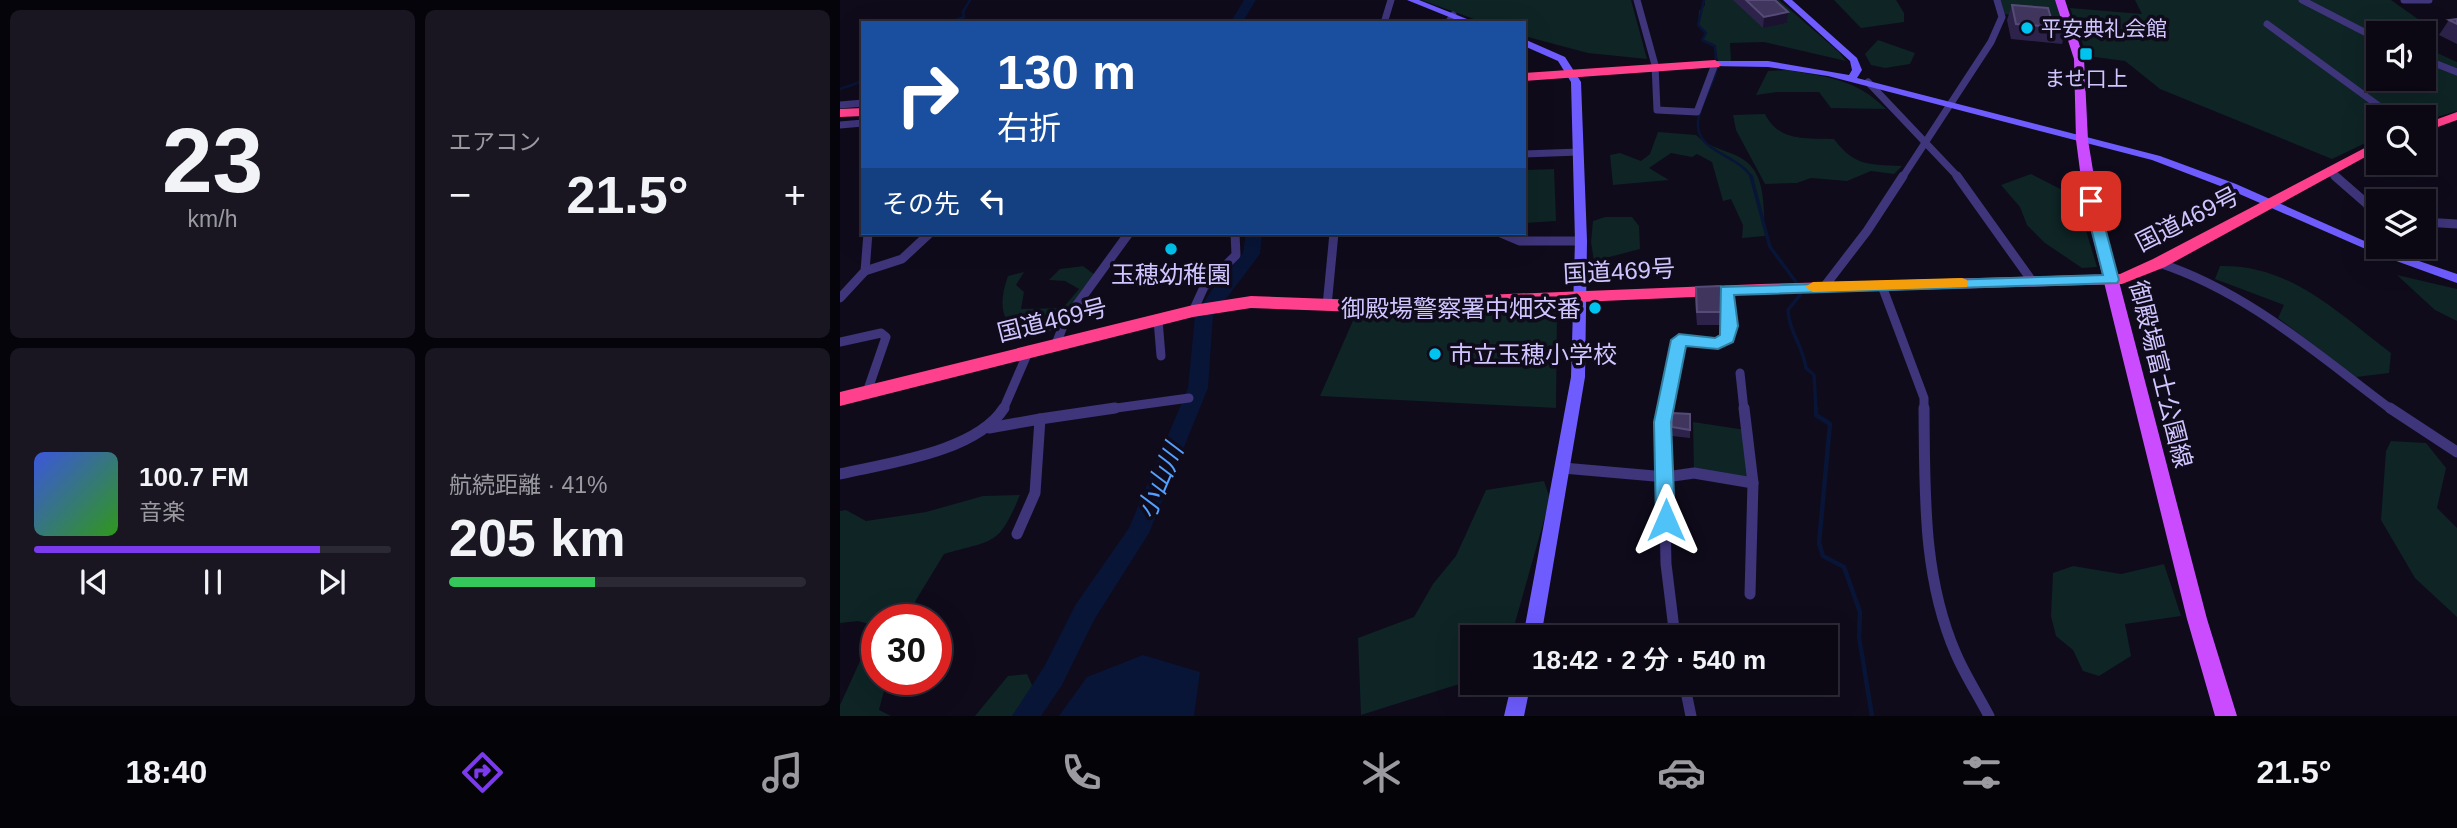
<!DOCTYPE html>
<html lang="ja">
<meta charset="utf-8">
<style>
body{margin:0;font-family:Arial,"Noto Sans JP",sans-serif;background:#191622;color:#f1f3f6;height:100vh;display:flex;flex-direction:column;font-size:26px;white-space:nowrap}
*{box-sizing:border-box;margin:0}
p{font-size:23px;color:#9a9aa0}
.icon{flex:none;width:38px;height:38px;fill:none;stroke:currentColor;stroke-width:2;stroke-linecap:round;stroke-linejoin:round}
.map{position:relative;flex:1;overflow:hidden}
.panel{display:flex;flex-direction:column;gap:10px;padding:10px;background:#06040b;width:840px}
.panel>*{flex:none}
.guide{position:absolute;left:21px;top:21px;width:665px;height:214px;border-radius:0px;box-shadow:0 7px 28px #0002,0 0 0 2px #2b2934;background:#1a4fa0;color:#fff;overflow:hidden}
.tools{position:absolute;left:1526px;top:21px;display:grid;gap:14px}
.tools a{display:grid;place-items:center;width:70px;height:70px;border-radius:0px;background:#0b0814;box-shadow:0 7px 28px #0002,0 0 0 2px #2b2934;font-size:35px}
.speed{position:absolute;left:21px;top:604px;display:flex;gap:14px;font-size:35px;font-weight:700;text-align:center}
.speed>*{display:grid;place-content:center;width:91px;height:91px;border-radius:50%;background:#0b0814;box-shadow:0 7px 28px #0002,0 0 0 2px #2b2934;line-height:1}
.speed .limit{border:10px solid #d22;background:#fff;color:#111}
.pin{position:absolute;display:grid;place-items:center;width:60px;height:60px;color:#fff;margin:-30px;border-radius:14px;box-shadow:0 4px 10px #0006}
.me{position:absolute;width:77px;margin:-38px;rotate:0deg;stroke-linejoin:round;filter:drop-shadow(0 0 5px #0008)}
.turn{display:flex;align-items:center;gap:24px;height:147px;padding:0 21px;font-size:32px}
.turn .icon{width:91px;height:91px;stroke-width:2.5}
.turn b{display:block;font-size:49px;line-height:60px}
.then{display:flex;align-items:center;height:66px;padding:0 21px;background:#0003;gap:14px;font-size:26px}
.big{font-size:52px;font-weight:600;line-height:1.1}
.panel .tile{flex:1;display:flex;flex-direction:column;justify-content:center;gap:10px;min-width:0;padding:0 24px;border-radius:10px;background:#191622}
.panel .dial{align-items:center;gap:0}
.dial b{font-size:91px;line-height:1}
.song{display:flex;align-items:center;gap:21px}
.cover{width:84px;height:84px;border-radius:10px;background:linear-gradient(135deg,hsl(230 70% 55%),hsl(110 70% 35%))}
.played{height:7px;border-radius:4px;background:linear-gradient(90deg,#7c3aed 80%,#2b2934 80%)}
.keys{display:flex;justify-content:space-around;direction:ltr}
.heat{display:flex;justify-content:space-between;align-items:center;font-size:38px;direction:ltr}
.charge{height:10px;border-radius:5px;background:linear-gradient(90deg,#34c759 41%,#2b2934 0)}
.panel .tiles{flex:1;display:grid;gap:10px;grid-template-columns:repeat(2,1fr)}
.trip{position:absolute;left:620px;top:625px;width:378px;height:70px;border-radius:0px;background:#0b0814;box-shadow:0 7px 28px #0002,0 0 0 2px #2b2934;font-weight:600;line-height:70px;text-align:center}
.dock{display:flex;height:112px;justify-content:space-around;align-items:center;background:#040308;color:#9a9aa0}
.dock .icon{width:49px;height:49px}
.dock .current{color:#7c3aed}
.dock b{font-size:32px;color:#f1f3f6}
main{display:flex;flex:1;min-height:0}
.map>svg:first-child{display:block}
</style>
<main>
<section class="panel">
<div class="tiles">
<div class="tile dial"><b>23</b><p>km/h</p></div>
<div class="tile"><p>エアコン</p>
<div class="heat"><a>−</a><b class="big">21.5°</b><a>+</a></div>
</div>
<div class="tile">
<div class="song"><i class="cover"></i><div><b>100.7 FM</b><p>音楽</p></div></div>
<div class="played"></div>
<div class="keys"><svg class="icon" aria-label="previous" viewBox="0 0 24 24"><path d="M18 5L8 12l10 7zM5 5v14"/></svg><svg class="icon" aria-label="pause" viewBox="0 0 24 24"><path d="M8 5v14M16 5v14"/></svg><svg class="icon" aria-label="next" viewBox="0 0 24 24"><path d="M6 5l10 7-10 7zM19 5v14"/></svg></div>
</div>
<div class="tile"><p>航続距離 · 41%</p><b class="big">205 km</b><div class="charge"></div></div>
</div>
</section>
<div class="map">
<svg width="1617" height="716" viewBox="0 0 1617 716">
<rect width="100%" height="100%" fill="#0f0b1b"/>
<g fill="#0e2425">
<polygon points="581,0 791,0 807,59 748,53 684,36 684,23 645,23"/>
<polygon points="864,0 939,0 999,52 1006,61 924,42 890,43 891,61 878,62 875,46 862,40 866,33 858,25 859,11 865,5"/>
<polygon points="994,0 1056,0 1064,13 1064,22 1021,28"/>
<polygon points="1159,0 1215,0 1223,20 1163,14"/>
<polygon points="1295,0 1551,0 1585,24 1562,24 1553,28 1554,33 1538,33 1538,79 1584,79 1584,47 1617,62 1617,111 1584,121 1584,117 1538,117 1538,137 1492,159 1320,89 1285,61 1247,56 1230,8 1302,14"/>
<polygon points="1038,40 1075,53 1070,64 1045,68 1031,65 1025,54"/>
<path d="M947,70C988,77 1016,79 1046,109L991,108L979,92H937L916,95L928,71Z"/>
<path d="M925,114C939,142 966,138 994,139C1015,167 1029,164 1062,166L1054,174L1031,171L1007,181L971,178L957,183L925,184L896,130L893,115Z"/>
<path d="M818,132L856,135C872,151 894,150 908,163C927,180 923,214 925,236L902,238L903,225L891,199L883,201L872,162L857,154L852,157L831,153L809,168L829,180L773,185L770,155L780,153L801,161L810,154Z"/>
<polygon points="714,169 716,221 684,223 685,170"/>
<polygon points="1191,174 1236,197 1257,267 1242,268 1205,243 1187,225 1180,207 1161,185"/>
<polygon points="765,217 792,217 799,226 800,249 754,261 751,242 753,221"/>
<path d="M243,266L255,275L213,329L200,337C162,331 156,310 168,276L184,272L176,285L184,292L181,309L223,308L239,289L225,281L209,280L220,269Z"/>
<path d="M1380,266C1450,264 1498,313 1551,353L1549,373L1516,377L1438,318L1444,305L1375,279Z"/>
<polygon points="1557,275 1617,289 1617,321 1595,310"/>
<polygon points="717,310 716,408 480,396 515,316"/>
<polygon points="853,422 906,430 913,483 854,473"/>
<polygon points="1551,441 1586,443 1606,468 1597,508 1617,528 1617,617 1575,578 1541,520 1546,451"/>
<polygon points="704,481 710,499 671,637 632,637 632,680 521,715 518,638 574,617 593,584 616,556 646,490"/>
<path d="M180,495C158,547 155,539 104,554L76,600L71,619L37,620V679H47L39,710L51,716H0V705L36,626L18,621L0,623V511L6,510L26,521L86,512L143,496Z"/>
<polygon points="1324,564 1341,616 1285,624 1291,656 1259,676 1243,671 1233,650 1216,636 1211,616 1213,573 1233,566 1281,574"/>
<polygon points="187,674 196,694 174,716 135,716 168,676"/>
</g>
<polygon fill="#081537" points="303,655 360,672 354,716 219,716 247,677"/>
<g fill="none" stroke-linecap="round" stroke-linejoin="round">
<g stroke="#081537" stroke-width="2.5">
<polyline points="864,0 858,25 866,33 862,40 875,46 876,59"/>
<polyline points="108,23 124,17 123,12 130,0"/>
<path d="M877,69C872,87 861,103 858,121C854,152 899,154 912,178"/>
<polyline points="0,89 23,81"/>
</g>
<g stroke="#081537" stroke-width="3.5">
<polyline points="911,176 930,247 956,282"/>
<path d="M960,295L948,310C949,332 963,346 966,368L974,375L976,410"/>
</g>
<polyline stroke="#081537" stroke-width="4.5" points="976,408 976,415 990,424 979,543 983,556 1004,567 1020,612 1019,637 1032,716"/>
<g fill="#081537" fill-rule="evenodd">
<polygon points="404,0 416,0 402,23 390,23"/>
<polygon points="406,233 422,233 420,254 373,316 368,388 309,533 254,620 222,685 201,716 172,716 204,667 236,604 289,528 348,388 355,316 372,290 403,253"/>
</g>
<g stroke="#3e357b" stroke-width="7">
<polyline points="797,0 815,65 817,110 857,112 875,64"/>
<polyline points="1462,0 1538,39"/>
<polyline points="1564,0 1589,0"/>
<polyline points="544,23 551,0"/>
<polyline points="608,23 613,15"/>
<polyline points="1427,24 1554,117"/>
<polyline points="1584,59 1617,72"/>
<polyline points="1028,82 1119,178"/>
<polyline points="0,105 23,103"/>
<polyline points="0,125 23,123"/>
<polyline points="684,154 739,152"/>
<polyline points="1489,171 1497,178"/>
<polyline points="1062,178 1151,42 1162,17 1157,0"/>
</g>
<g stroke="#3e357b" stroke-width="9">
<polyline points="1117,176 1192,281"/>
<polyline points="1495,176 1526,203 1538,220"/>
<polyline points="1584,222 1617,224"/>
<polyline points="661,233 680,241 741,241"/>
<path d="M1319,263C1408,292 1478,355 1552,410"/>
<polyline points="25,271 62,259 90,233"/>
<polyline points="1042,286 1084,398 1084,410"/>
<polyline points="984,287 1027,231 1063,176"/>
<polyline points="0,298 25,271 28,233"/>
<polyline points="487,306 494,233"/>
<polyline points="353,311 364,287 396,255 395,233"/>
<polyline points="318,320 321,356"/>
<polyline points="0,342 41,333 46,337 27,392"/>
<polyline points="216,344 225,321 289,233"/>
<polyline points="900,373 904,410"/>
<polyline points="163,410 189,350"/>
<polyline points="262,410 349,398"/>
<polyline points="825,410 839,340 878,344 888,338 890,326 886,290"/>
</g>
<g stroke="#3e357b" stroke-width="11">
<polyline points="826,408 823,422 826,564 835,637"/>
<polyline points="904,408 913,483 910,594"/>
<path d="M1084,408C1085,492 1082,576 1116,654C1125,675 1138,695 1149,716"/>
<polyline points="1550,408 1617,452"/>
<polyline points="200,419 275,408"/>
<polyline points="149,428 200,419 195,493 177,534"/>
<polyline points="723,468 826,477 854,473 913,483"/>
<path d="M0,474C48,463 136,452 164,408"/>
<polyline points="844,682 851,716"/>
</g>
<g fill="#6e5cff" fill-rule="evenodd">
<polygon points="567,0 579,0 637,23 624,23"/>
<polygon points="943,0 952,0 1017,58 1022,70 1017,78 1320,156 1396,184 1538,247 1617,274 1617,283 1537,254 1388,189 1312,160 988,76 928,67 872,66 872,62 875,61 928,61 1009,75 1012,70 1010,61"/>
<polygon points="684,39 725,57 741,82 747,241 745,377 701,637 683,637 731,377 735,241 731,82 718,61 684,46"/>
<polygon points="672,682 691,682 684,716 664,716"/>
</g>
<polygon fill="#cb4cff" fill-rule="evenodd" points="1215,0 1225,0 1244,59 1248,140 1258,201 1367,619 1397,716 1375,716 1347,619 1244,201 1236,140 1234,59"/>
<g fill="#ff408c" fill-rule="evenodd">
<polygon points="875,60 881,64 879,67 684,81 684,73"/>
<polygon points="23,108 23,116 0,117 0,109"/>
<polygon points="1617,112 1617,120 1584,132 1584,124"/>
<polygon points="1538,141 1538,150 1325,267 1282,284 921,294 519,312 411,308 353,317 0,406 0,392 353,305 411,296 519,300 921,284 1280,274 1313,259"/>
</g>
</g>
<g fill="#2d234a">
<polygon points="893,0 935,0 947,23 923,28"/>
<polygon points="1172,5 1227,28 1222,44 1171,39 1167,20"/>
<polygon points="1617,19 1617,44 1599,35 1609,20"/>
<polygon points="856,287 884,312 883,325 857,325 855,300"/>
<polygon points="832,413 850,430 850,438 832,436"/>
</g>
<polygon fill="#1a122f" points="948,12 947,23 923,28 924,17"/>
<g fill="#3f355d" stroke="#564b76" stroke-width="2">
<polygon points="906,0 935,0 948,12 924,17"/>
<polygon points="1172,5 1208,8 1211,18 1224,19 1227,28 1176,24"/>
<polygon points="1617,19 1617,24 1609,20"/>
<polygon points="881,286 884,312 857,312 856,287"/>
<polygon points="832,413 850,414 850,430 832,427"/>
</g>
<polygon fill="#4fc3f7" stroke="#337fa1" stroke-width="2" points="1251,197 1258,201 1279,280 1277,283 894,295 898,326 893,342 878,349 846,346 831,422 835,520 832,526 819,526 816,520 814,422 831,340 839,334 875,338 880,335 881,287 1263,275 1244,201"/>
<polygon fill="#f59e0b" points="1122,278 1127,280 1127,287 973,292 965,287 973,282"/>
<g fill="#00c4f0" stroke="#0f0b1b" stroke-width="2.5">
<circle cx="1187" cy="28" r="7"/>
<rect x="1239" y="47" width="14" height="14" rx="3.5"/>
<circle cx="331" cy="249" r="7"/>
<circle cx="755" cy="308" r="7"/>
<circle cx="595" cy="354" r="7"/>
</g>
<g text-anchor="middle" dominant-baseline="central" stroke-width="7" stroke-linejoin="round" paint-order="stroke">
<g font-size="21" fill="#d0c5ff" stroke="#0f0b1b" text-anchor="start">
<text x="1201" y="28">平安典礼会館</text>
<text x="1246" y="78" text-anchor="middle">ませ口上</text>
</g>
<g font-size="24" fill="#d0c5ff" stroke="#0f0b1b">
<text transform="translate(1347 219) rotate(-27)">国道469号</text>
<text transform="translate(779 271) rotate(-3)">国道469号</text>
<text transform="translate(212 320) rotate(-14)">国道469号</text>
<text transform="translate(1321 374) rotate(76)">御殿場富士公園線</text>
</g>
<g font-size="24" fill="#d0c5ff" stroke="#0f0b1b">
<text x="331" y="274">玉穂幼稚園</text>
<text x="741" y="308" text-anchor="end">御殿場警察署中畑交番</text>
<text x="609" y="354" text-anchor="start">市立玉穂小学校</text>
</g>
<g font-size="26" font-style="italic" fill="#53a1ff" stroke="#0f0b1b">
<text transform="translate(320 481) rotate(-67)">小山川</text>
</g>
</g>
</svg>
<div class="tools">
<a><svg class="icon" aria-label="sound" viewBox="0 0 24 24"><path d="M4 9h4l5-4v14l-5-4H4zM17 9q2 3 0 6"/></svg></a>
<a><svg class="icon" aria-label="search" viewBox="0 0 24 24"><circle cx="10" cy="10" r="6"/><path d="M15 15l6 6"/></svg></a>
<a><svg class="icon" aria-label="layers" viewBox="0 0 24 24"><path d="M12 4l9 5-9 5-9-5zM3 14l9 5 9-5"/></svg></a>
</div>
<div class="speed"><div class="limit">30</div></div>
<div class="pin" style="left:1251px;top:201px;background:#d93025"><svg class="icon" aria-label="arrive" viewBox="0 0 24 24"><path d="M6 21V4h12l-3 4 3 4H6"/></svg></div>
<svg class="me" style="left:826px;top:520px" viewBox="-20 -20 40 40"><path d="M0-17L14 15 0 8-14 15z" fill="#4fc3f7" stroke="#fff" stroke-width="4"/></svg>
<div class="trip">18:42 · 2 分 · 540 m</div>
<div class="guide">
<div class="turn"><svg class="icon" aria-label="right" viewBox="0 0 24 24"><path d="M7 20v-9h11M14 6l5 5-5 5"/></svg><div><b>130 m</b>右折</div></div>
<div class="then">その先<svg class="icon" aria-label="left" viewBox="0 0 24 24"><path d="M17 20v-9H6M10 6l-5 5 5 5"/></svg></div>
</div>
</div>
</main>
<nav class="dock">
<b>18:40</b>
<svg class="icon current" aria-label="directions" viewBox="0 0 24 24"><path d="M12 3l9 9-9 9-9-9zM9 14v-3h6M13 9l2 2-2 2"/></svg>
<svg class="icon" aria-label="music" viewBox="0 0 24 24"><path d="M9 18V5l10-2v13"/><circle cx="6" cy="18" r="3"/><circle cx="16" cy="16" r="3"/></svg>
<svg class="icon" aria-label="phone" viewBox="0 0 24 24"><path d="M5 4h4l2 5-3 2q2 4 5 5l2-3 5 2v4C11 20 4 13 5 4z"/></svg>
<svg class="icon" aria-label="climate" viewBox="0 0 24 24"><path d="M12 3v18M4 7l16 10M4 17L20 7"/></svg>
<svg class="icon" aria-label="car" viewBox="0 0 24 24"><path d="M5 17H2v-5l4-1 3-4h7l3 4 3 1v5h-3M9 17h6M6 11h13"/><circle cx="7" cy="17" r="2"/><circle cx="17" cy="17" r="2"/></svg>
<svg class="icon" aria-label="filters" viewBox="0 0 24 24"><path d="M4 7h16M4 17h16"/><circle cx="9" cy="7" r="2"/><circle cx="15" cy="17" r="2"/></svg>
<b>21.5°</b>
</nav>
